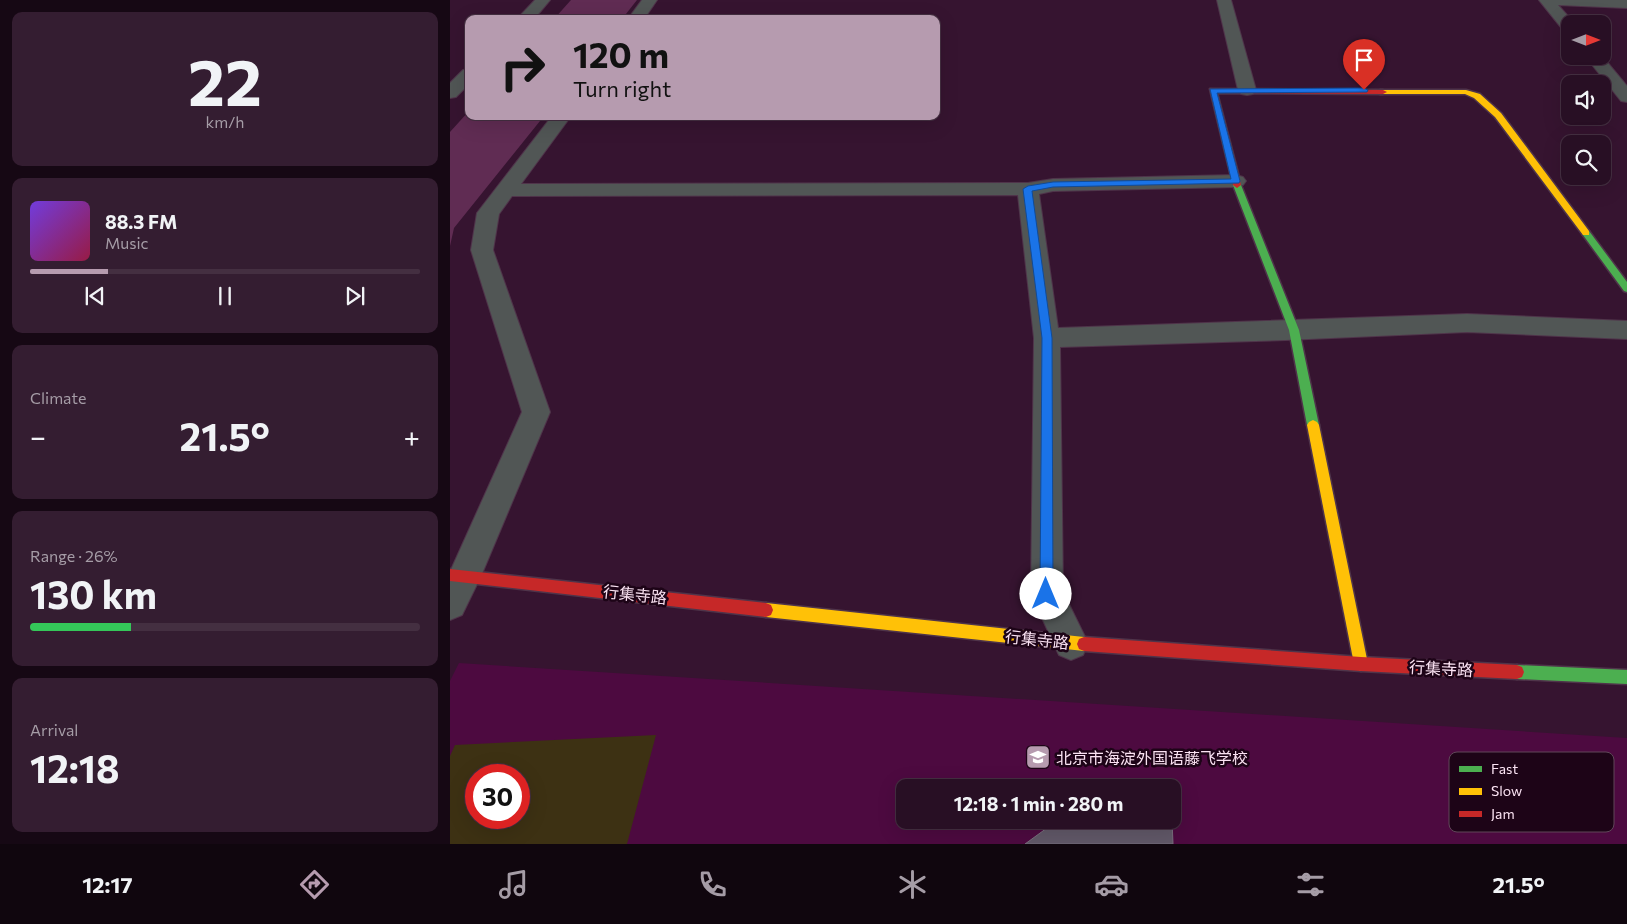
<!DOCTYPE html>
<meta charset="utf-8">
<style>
body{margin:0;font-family:Commissioner,"Noto Sans SC",sans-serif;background:#341d31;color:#f1f3f6;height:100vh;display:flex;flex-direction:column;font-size:19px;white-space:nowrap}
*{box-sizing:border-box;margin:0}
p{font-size:16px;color:#a59ca6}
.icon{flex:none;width:28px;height:28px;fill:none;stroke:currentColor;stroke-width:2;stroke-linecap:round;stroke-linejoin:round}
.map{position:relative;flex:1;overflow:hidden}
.sheet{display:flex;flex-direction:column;gap:12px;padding:12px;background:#160814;width:450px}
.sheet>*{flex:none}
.guide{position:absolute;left:15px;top:15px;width:475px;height:105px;border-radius:10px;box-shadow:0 5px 20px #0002,0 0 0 1px #442f41;background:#b69baf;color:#111;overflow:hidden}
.needle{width:32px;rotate:90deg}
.controls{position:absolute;left:1111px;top:15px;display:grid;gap:10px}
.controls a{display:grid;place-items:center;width:50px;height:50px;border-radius:10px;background:#280f24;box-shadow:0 5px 20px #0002,0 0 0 1px #442f41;font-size:25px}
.speed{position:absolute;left:15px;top:764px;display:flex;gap:10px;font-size:25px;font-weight:700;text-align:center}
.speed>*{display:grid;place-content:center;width:65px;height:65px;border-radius:50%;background:#280f24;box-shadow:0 5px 20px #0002,0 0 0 1px #442f41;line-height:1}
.speed .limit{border:8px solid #d22;background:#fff;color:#111}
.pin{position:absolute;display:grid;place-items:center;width:42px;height:42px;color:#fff;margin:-51px -21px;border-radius:50% 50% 50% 0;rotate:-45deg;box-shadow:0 0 5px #0007}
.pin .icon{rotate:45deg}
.me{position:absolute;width:55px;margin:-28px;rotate:0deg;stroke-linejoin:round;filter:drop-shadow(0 0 4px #0008)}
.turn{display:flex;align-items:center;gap:18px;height:105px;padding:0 25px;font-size:22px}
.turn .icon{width:65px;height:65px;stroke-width:2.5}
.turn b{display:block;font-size:35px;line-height:42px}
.big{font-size:38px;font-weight:700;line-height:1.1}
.sheet .widget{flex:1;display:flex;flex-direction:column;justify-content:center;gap:8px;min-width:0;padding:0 18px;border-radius:10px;background:#341d31}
.sheet .dial{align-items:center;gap:0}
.dial b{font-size:65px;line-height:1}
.song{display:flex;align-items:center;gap:15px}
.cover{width:60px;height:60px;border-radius:8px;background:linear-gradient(135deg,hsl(260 70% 55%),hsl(340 70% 35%))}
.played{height:5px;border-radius:2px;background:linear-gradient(90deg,#b69baf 20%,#442f41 20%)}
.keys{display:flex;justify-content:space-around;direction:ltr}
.heat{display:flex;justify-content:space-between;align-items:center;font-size:28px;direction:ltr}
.charge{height:8px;border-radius:4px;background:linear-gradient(90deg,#34c759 26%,#442f41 0)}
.trip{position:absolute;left:446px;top:779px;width:285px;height:50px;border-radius:10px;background:#280f24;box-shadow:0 5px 20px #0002,0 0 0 1px #442f41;font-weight:700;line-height:50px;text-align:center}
.menu{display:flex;height:80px;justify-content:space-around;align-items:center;background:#10060e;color:#a59ca6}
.menu .icon{width:35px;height:35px}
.menu .active{color:#b69baf}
.menu b{font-size:22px;color:#f1f3f6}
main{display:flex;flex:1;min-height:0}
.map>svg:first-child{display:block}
</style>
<main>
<section class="sheet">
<div class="widget dial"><b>22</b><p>km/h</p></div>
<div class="widget">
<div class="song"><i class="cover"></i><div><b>88.3 FM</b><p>Music</p></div></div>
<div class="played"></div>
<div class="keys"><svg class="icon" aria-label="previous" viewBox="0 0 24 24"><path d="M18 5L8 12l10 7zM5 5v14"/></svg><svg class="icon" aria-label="pause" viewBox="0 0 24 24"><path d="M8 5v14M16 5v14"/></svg><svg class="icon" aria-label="next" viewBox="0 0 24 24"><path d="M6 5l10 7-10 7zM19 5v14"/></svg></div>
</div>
<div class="widget"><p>Climate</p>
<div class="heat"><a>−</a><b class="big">21.5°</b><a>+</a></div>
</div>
<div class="widget"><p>Range · 26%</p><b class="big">130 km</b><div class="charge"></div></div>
<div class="widget"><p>Arrival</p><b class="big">12:18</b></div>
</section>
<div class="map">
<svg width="1177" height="844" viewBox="0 0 1177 844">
<rect width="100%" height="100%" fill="#361430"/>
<path fill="#4d0a40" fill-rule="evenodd" d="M9,663L1177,738V844H0V681ZM26,775H69V818H26ZM455,788H722V820H455Z"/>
<path fill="#3d3113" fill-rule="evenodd" d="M206,735L177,844H0V756L5,745ZM26,775H69V818H26Z"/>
<g fill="#602c53">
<polygon points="121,0 187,0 172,19 104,19"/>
<polygon points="19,111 19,116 94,116 4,228 0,246 0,132"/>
</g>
<g fill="#615868" stroke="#796e7e">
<polygon points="721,785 721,788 713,788"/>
<polygon points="608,820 722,820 723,844 575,844"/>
</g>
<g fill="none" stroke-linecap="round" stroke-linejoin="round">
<defs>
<g id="street">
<polygon points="85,0 100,0 84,19 67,19"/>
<polygon points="192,0 207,0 194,19 178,19"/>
<polygon points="767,0 781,0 806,90 803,94 797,95 791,94 788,90"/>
<polygon points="1089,0 1177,0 1177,8 1108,5 1125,24 1120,24 1120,33 1114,31"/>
<polygon points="1135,56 1152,56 1177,86 1177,102 1171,101"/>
<polygon points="19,69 19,84 6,97 0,98 0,83 13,70"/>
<polygon points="102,116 121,116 71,184 578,183 603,179 786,175 793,177 796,181 793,185 786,187 603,191 589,194 608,328 1017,314 1177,321 1177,339 1017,332 836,340 610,347 613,592 638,643 633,655 621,660 609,655 581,594 584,338 568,195 62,196 49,214 43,250 100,412 31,576 12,615 0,620 0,572 72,412 21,250 27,213"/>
</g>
<g id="fast">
<polygon points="787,182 791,185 849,330 869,425 867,428 859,428 857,425 839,330 783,185"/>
<polygon points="1136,230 1139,231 1177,282 1177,292 1174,291 1133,235 1132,233"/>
<polygon points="1067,665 1177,670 1177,684 1067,679 1062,677 1060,672 1062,667"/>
</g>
<g id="slow">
<polygon points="930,90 1016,90 1030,94 1051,113 1139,231 1139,235 1133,235 1045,117 1024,98 1015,94 930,94"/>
<polygon points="863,420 867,422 869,425 918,664 916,669 911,671 906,669 904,664 857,425 859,422"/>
<polygon points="316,603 634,637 639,639 641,644 639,649 634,651 316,617 311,615 309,610 311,605"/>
</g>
<g id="jam">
<polygon points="760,89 933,90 937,92 933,94 767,93 791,185 787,188 783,185"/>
<polygon points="0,569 316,603 321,605 323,610 321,615 316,617 0,581"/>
<polygon points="634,637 911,657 1067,665 1072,667 1074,672 1072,677 1067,679 911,671 634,651 629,649 627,644 629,639"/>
</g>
</defs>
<use href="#street" stroke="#4f344a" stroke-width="2"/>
<use href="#fast" stroke="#4f344a" stroke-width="3"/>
<use href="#slow" stroke="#4f344a" stroke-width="3"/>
<use href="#jam" stroke="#4f344a" stroke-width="3"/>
<use href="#street" fill="#515655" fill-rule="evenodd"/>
<use href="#fast" fill="#4caf50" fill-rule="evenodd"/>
<use href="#slow" fill="#ffc107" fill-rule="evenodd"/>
<use href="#jam" fill="#c62828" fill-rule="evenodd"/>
</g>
<polygon fill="#1a73e8" stroke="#114b97" points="914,88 918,90 917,92 767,93 790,181 789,183 603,187 582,191 602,338 603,594 601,598 596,600 592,598 590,594 592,338 573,189 578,186 603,182 781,179 760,89"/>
<defs>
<symbol id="school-square" viewBox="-11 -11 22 22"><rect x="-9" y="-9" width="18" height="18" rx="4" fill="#b69baf" stroke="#1d0417"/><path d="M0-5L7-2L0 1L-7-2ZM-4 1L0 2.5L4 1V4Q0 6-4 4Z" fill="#fff"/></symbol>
</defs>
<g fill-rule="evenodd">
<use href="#school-square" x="574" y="743" width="28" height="28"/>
</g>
<g text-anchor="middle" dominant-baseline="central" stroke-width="5" stroke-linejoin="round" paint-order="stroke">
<g font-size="16" fill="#fbe3f3" stroke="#1d0417">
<text transform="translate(185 594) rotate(6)">行集寺路</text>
<text transform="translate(587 639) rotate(6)">行集寺路</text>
<text transform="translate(991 668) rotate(3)">行集寺路</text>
</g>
<g font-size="16" fill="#fbe3f3" stroke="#1d0417" text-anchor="start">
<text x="606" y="757">北京市海淀外国语藤飞学校</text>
</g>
</g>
<rect x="999" y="752" width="165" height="80" rx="8" fill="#1d0417" stroke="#604759" stroke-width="1"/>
<rect x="1009" y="766" width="23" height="6" fill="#4caf50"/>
<rect x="1009" y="788" width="23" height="7" fill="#ffc107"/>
<rect x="1009" y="811" width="23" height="6" fill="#c62828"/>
<g font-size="14" fill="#fbe3f3">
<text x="1041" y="774">Fast</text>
<text x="1041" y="796">Slow</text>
<text x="1041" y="819">Jam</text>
</g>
</svg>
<div class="controls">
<a><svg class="needle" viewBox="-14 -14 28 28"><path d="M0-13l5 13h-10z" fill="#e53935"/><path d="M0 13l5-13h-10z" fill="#a59ca6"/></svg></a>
<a><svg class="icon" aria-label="sound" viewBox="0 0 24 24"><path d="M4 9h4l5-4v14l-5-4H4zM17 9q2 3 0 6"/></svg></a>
<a><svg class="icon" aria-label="search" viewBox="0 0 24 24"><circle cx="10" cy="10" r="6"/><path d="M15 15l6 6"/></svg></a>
</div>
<div class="speed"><div class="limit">30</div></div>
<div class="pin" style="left:914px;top:90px;background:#d93025"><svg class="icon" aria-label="arrive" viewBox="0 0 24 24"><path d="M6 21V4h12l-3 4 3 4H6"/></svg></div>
<svg class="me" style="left:596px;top:594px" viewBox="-20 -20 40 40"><circle r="19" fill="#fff"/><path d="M0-13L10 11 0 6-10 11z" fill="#1a73e8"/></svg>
<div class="trip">12:18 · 1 min · 280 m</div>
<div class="guide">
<div class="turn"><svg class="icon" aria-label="right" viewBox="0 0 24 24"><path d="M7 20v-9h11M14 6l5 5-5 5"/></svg><div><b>120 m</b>Turn right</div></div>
</div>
</div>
</main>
<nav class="menu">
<b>12:17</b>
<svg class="icon active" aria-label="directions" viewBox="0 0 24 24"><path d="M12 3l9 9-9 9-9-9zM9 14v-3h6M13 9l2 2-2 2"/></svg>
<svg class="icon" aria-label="music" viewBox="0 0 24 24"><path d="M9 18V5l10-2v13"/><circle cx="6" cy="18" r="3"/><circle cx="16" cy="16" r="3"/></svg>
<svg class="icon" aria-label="phone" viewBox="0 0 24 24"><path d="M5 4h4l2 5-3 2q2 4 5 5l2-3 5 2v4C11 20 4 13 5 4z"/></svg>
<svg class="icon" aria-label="climate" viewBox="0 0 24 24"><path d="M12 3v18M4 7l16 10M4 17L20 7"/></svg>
<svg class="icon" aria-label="car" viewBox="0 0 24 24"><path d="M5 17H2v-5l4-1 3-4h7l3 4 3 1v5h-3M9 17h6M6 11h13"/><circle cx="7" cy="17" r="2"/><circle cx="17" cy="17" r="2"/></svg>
<svg class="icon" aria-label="filters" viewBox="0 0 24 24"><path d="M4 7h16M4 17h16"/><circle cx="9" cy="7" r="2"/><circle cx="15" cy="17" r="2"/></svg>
<b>21.5°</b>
</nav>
